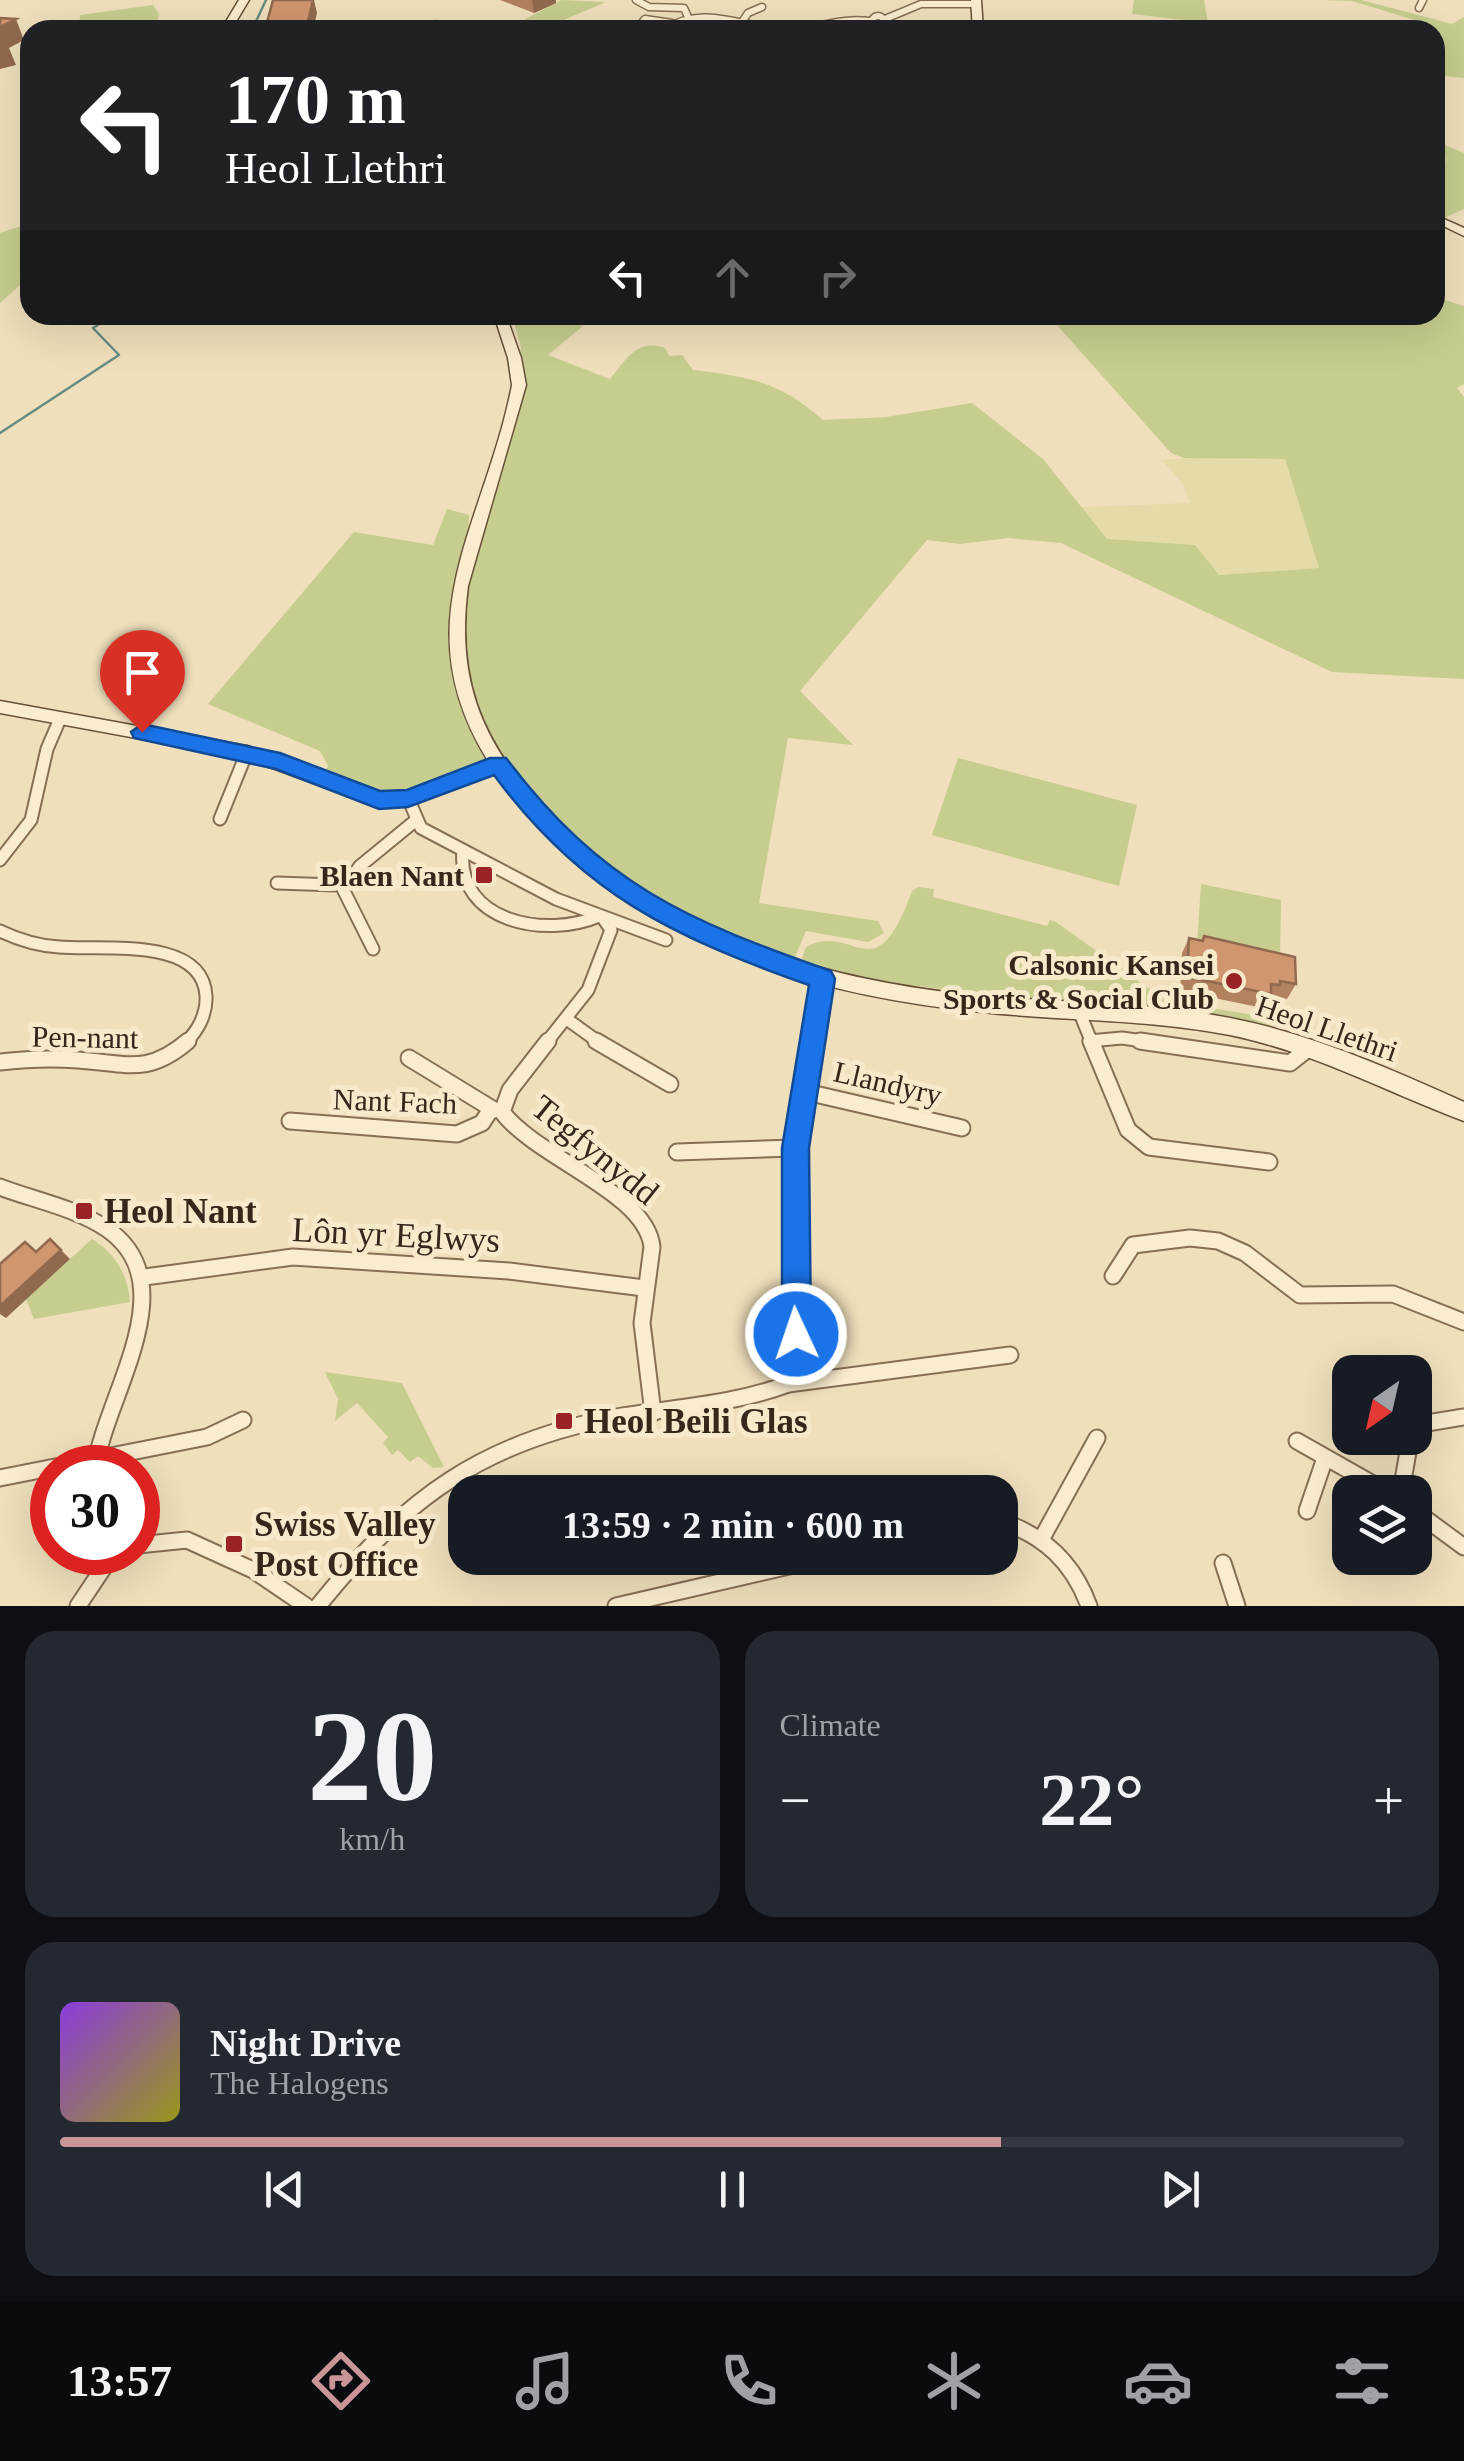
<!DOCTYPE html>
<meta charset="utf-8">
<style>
body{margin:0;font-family:"Times New Roman",serif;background:#242831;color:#f1f3f6;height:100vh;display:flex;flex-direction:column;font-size:38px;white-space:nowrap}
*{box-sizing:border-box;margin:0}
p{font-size:32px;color:#9ea1a6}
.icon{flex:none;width:55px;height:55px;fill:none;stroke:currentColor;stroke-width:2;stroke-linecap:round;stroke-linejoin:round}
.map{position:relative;height:1606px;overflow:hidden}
.drawer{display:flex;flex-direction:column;gap:25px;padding:25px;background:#0d0f14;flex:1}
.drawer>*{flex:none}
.guide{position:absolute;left:20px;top:20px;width:1425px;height:305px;border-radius:30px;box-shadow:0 10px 40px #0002;background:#202124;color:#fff;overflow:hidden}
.needle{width:65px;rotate:214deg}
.fabs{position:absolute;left:1332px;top:1355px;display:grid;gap:20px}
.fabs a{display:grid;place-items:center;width:100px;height:100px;border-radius:20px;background:#171b24;box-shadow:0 10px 40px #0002;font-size:50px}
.speed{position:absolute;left:30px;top:1445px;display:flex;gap:20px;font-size:50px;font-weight:700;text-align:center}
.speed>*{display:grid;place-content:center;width:130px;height:130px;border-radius:50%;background:#171b24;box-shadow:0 10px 40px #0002;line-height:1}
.speed .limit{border:15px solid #d22;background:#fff;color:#111}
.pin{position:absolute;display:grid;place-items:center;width:85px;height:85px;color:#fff;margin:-102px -42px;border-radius:50% 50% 50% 0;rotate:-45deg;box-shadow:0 0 10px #0007}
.pin .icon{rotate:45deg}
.me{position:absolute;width:110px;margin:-55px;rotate:357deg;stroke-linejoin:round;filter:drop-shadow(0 0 8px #0008)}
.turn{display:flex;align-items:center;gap:35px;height:210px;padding:0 40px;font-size:45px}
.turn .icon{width:130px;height:130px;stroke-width:2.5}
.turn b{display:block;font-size:70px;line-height:85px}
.lanes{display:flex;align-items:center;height:95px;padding:0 40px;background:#0003;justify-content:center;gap:50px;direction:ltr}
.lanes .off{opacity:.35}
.big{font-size:75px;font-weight:600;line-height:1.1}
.drawer .widget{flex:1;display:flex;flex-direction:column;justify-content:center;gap:15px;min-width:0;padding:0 35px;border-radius:30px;background:#242831}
.drawer .dial{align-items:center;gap:0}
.dial b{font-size:130px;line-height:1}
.song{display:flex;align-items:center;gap:30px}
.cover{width:120px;height:120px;border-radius:15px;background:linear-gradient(135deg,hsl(270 70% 55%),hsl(60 70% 35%))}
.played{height:10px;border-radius:5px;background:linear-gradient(90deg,#c99598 70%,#363941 70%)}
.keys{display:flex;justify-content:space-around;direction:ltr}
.heat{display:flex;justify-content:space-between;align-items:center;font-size:55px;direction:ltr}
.drawer .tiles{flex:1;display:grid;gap:25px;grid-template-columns:1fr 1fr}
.widget:last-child{grid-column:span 2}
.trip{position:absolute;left:448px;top:1475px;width:570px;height:100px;border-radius:30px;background:#171b24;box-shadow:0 10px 40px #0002;font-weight:600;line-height:100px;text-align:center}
.dock{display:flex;height:160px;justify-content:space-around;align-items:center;background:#090b0e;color:#9ea1a6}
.dock .icon{width:70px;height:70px}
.dock .on{color:#c99598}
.dock b{font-size:45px;color:#f1f3f6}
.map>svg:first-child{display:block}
</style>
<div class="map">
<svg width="1464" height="1606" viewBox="0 0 1464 1606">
<rect width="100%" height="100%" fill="#efdfbb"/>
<polygon fill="#e5dba8" points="1227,455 1241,460 1285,458 1319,568 1219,575 1195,545 1108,540 1081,507 1190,503 1182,483 1162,460"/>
<g fill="#c6cd8f">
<polygon points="561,0 606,2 540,30 494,30 509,28"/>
<polygon points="1134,0 1204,0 1208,23 1132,14"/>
<polygon points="1322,0 1361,0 1452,24 1464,17 1464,78 1435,75 1431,25 1352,1"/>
<polygon points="153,5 159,14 157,23 164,30 79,30 80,15"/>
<polygon points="1435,141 1464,153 1464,209 1444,218 1435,214 1435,197 1441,196 1435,192 1441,181 1435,177 1435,166 1447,160 1435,154"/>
<polygon points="30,223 30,276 0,303 0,233"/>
<path d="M1435,297L1464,306V384L1457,388L1464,397V679L1332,672L1061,543L1009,538L960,544L927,540L800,691L853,745L788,738L759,903L878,921L884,933L868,942L806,931L790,969L722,944L580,857L498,764L379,800L322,778L328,766L320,751L208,704L354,532L433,545L447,509L469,515L468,546L512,398L521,348L512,315H552L583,326L548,355L610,379C626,360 637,338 665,348L669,356L682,355L693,370C750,377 778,381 823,420L886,417L972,403L1043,459L1107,539L1195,545L1219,575L1319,568L1285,459L1184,458L1171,453L1048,315H1435Z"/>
<polygon points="958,758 1137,805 1119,886 932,835"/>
<polygon points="1201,884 1281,900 1280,964 1197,946"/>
<path d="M918,887L934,889L933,897L1047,926L1050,920L1056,922L1166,1001L1287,1020L1277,1027L863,980L806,964L802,958L806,947C855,921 874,996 912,891Z"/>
<path d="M92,1239C116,1254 128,1275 130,1302L34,1319L26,1299Z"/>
<polygon points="325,1372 402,1383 444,1467 433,1468 418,1456 410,1462 398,1450 392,1455 383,1443 388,1437 357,1403 335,1421 338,1399"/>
</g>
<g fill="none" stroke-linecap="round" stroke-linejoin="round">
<g stroke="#678d83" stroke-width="2.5">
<polyline points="252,30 266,0"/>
<polyline points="0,433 119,355 93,328 113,315"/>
</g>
<defs>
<g id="street-far2">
<polyline points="636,0 649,7 684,8 688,17"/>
<polyline points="1419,8 1423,0"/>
<circle cx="878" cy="22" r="6"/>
<polyline points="885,19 921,4 976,4"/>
<polyline points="742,22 748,13 762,7"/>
<polyline points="639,26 645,19 672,23"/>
<path d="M664,30C702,3 743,28 784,29C813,30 840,17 869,21"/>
</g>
<g id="street-far1">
<polyline points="408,798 421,828 556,899 666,940"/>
<polyline points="220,819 247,752"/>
<path d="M463,851C456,922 546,939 599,916"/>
<polyline points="0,860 31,820 47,749 60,719"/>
<polyline points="277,883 335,885 346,879"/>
<path d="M0,931C19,940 38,946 59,947C99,951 203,935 206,996C207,1014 198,1031 185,1043"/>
<polyline points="373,949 343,889 360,866 415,821"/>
<polyline points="1079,1011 1092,1043"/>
<polyline points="568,1020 600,1043"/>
<polyline points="1089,1041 1122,1038 1157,1043"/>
<polyline points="546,1043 588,990 611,930 603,918"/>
<polyline points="812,1043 823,979"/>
</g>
<g id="street">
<path d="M548,1041L510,1090L502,1112C538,1159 646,1192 652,1247L642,1323L653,1413"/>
<polyline points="596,1041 670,1084"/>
<polyline points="1091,1041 1128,1130 1149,1147 1269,1162"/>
<polyline points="1140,1041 1290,1063 1309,1048"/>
<polyline points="409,1058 494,1110"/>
<path d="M0,1062C26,1059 52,1058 78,1060C126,1063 147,1076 188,1041"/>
<polyline points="802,1091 962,1128"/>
<polyline points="290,1121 457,1134 482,1123 491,1109"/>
<polyline points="677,1152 795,1148"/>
<path d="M0,1187C34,1200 76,1208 107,1229C187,1284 106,1394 95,1468"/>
<polyline points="1113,1276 1133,1245 1190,1238 1218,1241 1245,1253 1300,1295 1393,1294 1464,1322"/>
<polyline points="145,1277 293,1257 509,1271 644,1288"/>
<polyline points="788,1384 1010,1355"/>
<polyline points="1297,1441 1387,1492"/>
<polyline points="0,1478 207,1437 243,1420"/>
<polyline points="1401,1492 1409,1446 1427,1423 1464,1417"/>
<polyline points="1307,1511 1324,1461"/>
<polyline points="1415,1511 1464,1547"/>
<path d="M1000,1521C1044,1535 1073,1562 1089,1606"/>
<polyline points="1042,1538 1097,1438"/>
<polyline points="138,1545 187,1540 253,1570 306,1606"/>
<polyline points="1223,1563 1237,1606"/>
<polyline points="78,1606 114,1552"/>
<path d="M318,1606C405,1498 484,1440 622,1416C678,1407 735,1404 788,1384C812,1333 790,1209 795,1147C798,1112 807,1076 813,1041"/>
<polyline points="616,1606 824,1558"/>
</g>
<g id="secondary">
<polygon points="239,0 249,0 231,30 221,30"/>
<polygon points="971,0 981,0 983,30 973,30"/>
<polygon points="1435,215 1464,228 1464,236 1435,222"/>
<path d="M494,315H506L521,358L526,385L468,586C456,677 480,739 541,806C654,932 818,980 981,996C1064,1003 1148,1002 1230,1018C1312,1034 1388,1068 1464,1102V1121C1384,1091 1316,1053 1230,1035C1148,1019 1064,1021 981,1012C795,994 606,932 495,772L408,805L379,807L245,758L0,713V701L247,746L380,793L407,791L488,761C401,620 485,525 512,385L508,358Z"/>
</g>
</defs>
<use href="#street-far2" stroke="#876f54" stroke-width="9"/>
<use href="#street-far1" stroke="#876f54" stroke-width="15"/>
<use href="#street" stroke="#876f54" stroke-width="19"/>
<use href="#secondary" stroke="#685038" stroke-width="3"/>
<use href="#street-far2" stroke="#faedce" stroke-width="6"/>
<use href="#street-far1" stroke="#faedce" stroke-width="11"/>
<use href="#street" stroke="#faedce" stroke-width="15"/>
<use href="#secondary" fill="#faedce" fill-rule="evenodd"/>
</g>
<g fill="#b2815f">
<polygon points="500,0 556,0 556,3 534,13"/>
<polygon points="1204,936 1296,984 1287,999 1274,996 1272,1000 1268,999 1263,1008 1180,991 1182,953 1189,938 1201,941"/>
</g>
<g fill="#91694e">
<polygon points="314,0 317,13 313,30 306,30"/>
<polygon points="532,0 556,0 556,3 534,13"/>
<polygon points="16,19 24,40 9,48 16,65 0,69 0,27"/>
<polygon points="61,1250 70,1259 6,1318 0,1314 0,1306"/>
</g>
<g fill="#cf966f" stroke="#91694e" stroke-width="2.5">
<polygon points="273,0 313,0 306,30 265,30"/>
<polygon points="0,18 16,19 0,27"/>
<polygon points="435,21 463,29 460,30 419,30"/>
<polygon points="1204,936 1295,957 1296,984 1280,981 1280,985 1271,984 1271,994 1187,977 1189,938 1203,941"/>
<polygon points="50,1239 61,1250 0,1306 0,1264 25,1242 36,1252"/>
</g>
<path fill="#1a73e8" stroke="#114b97" stroke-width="2.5" d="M142,724L280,753L380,791L407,790L490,758H506C602,885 686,920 831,971L835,979L809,1148L811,1334L807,1345L796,1349L786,1345L782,1334V1148L809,985C673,937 582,894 494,775L408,807L379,809L276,769L134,738L131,732Z"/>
<g fill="#982224" stroke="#f6eacb" stroke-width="4">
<rect x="474" y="865" width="20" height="20" rx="5"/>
<circle cx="1234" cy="981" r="10"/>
<rect x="74" y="1201" width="20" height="20" rx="5"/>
<rect x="554" y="1411" width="20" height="20" rx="5"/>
<rect x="224" y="1534" width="20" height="20" rx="5"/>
</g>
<g text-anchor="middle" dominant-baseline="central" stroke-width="10" stroke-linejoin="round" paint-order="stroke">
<g font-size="30" font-weight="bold" fill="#35271a" stroke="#f6eacb" text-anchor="end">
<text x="464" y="875">Blaen Nant</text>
<text x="1214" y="964">Calsonic Kansei<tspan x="1214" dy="34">Sports &amp; Social Club</tspan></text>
</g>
<g font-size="30" fill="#35271a" stroke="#f6eacb">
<text transform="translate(1327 1028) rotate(19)">Heol Llethri</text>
<text transform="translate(85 1037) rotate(1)">Pen-nant</text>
<text transform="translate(888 1083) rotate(13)">Llandyry</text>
<text transform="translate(395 1101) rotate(2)">Nant Fach</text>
</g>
<g font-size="35" fill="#35271a" stroke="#f6eacb">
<text transform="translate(595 1150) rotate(39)">Tegfynydd</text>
<text transform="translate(396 1235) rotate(3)">Lôn yr Eglwys</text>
</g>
<g font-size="35" font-weight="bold" fill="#35271a" stroke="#f6eacb" text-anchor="start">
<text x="104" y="1211">Heol Nant</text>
<text x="584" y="1421">Heol Beili Glas</text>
<text x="254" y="1524">Swiss Valley<tspan x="254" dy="40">Post Office</tspan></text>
</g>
</g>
</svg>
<div class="fabs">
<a><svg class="needle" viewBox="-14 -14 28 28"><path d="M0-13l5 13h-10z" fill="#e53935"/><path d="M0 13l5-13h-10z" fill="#9ea1a6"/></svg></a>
<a><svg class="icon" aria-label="layers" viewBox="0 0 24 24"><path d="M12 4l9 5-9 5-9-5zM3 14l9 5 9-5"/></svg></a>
</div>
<div class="speed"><div class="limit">30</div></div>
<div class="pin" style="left:142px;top:732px;background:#d93025"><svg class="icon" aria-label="arrive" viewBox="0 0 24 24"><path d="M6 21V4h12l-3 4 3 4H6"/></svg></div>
<svg class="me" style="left:796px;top:1334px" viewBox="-20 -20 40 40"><circle r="17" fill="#1a73e8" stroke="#fff" stroke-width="3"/><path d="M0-11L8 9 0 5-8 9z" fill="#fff"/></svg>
<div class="trip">13:59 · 2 min · 600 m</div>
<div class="guide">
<div class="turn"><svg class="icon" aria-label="left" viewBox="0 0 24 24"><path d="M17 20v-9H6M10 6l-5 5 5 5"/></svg><div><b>170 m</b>Heol Llethri</div></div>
<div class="lanes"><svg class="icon" aria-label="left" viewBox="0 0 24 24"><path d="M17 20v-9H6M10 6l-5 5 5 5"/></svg><svg class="icon off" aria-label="ahead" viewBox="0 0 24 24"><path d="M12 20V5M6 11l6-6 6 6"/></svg><svg class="icon off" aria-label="right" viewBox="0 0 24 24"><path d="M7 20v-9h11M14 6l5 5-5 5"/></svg></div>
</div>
</div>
<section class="drawer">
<div class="tiles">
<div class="widget dial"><b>20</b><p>km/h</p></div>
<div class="widget"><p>Climate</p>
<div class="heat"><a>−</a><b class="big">22°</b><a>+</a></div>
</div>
<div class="widget">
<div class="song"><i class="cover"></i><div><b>Night Drive</b><p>The Halogens</p></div></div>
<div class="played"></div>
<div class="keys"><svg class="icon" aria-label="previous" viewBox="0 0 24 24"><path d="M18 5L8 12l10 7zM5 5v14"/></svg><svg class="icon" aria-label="pause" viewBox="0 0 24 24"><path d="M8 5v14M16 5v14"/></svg><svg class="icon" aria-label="next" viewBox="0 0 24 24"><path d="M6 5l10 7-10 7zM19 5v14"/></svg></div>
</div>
</div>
</section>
<nav class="dock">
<b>13:57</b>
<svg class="icon on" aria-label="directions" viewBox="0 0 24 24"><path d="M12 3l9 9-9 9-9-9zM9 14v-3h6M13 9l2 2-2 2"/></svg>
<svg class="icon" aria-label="music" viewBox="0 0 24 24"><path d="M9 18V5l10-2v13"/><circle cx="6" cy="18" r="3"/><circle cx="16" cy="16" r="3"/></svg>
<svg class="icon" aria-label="phone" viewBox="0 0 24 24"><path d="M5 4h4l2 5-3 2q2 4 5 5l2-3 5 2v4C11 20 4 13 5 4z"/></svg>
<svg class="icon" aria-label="climate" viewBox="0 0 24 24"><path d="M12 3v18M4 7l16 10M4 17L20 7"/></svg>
<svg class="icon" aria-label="car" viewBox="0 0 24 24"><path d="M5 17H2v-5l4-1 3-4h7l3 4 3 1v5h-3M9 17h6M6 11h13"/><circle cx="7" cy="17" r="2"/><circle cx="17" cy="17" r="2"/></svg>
<svg class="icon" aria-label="filters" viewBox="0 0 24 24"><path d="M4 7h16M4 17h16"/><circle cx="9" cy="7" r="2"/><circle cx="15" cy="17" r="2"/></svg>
</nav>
